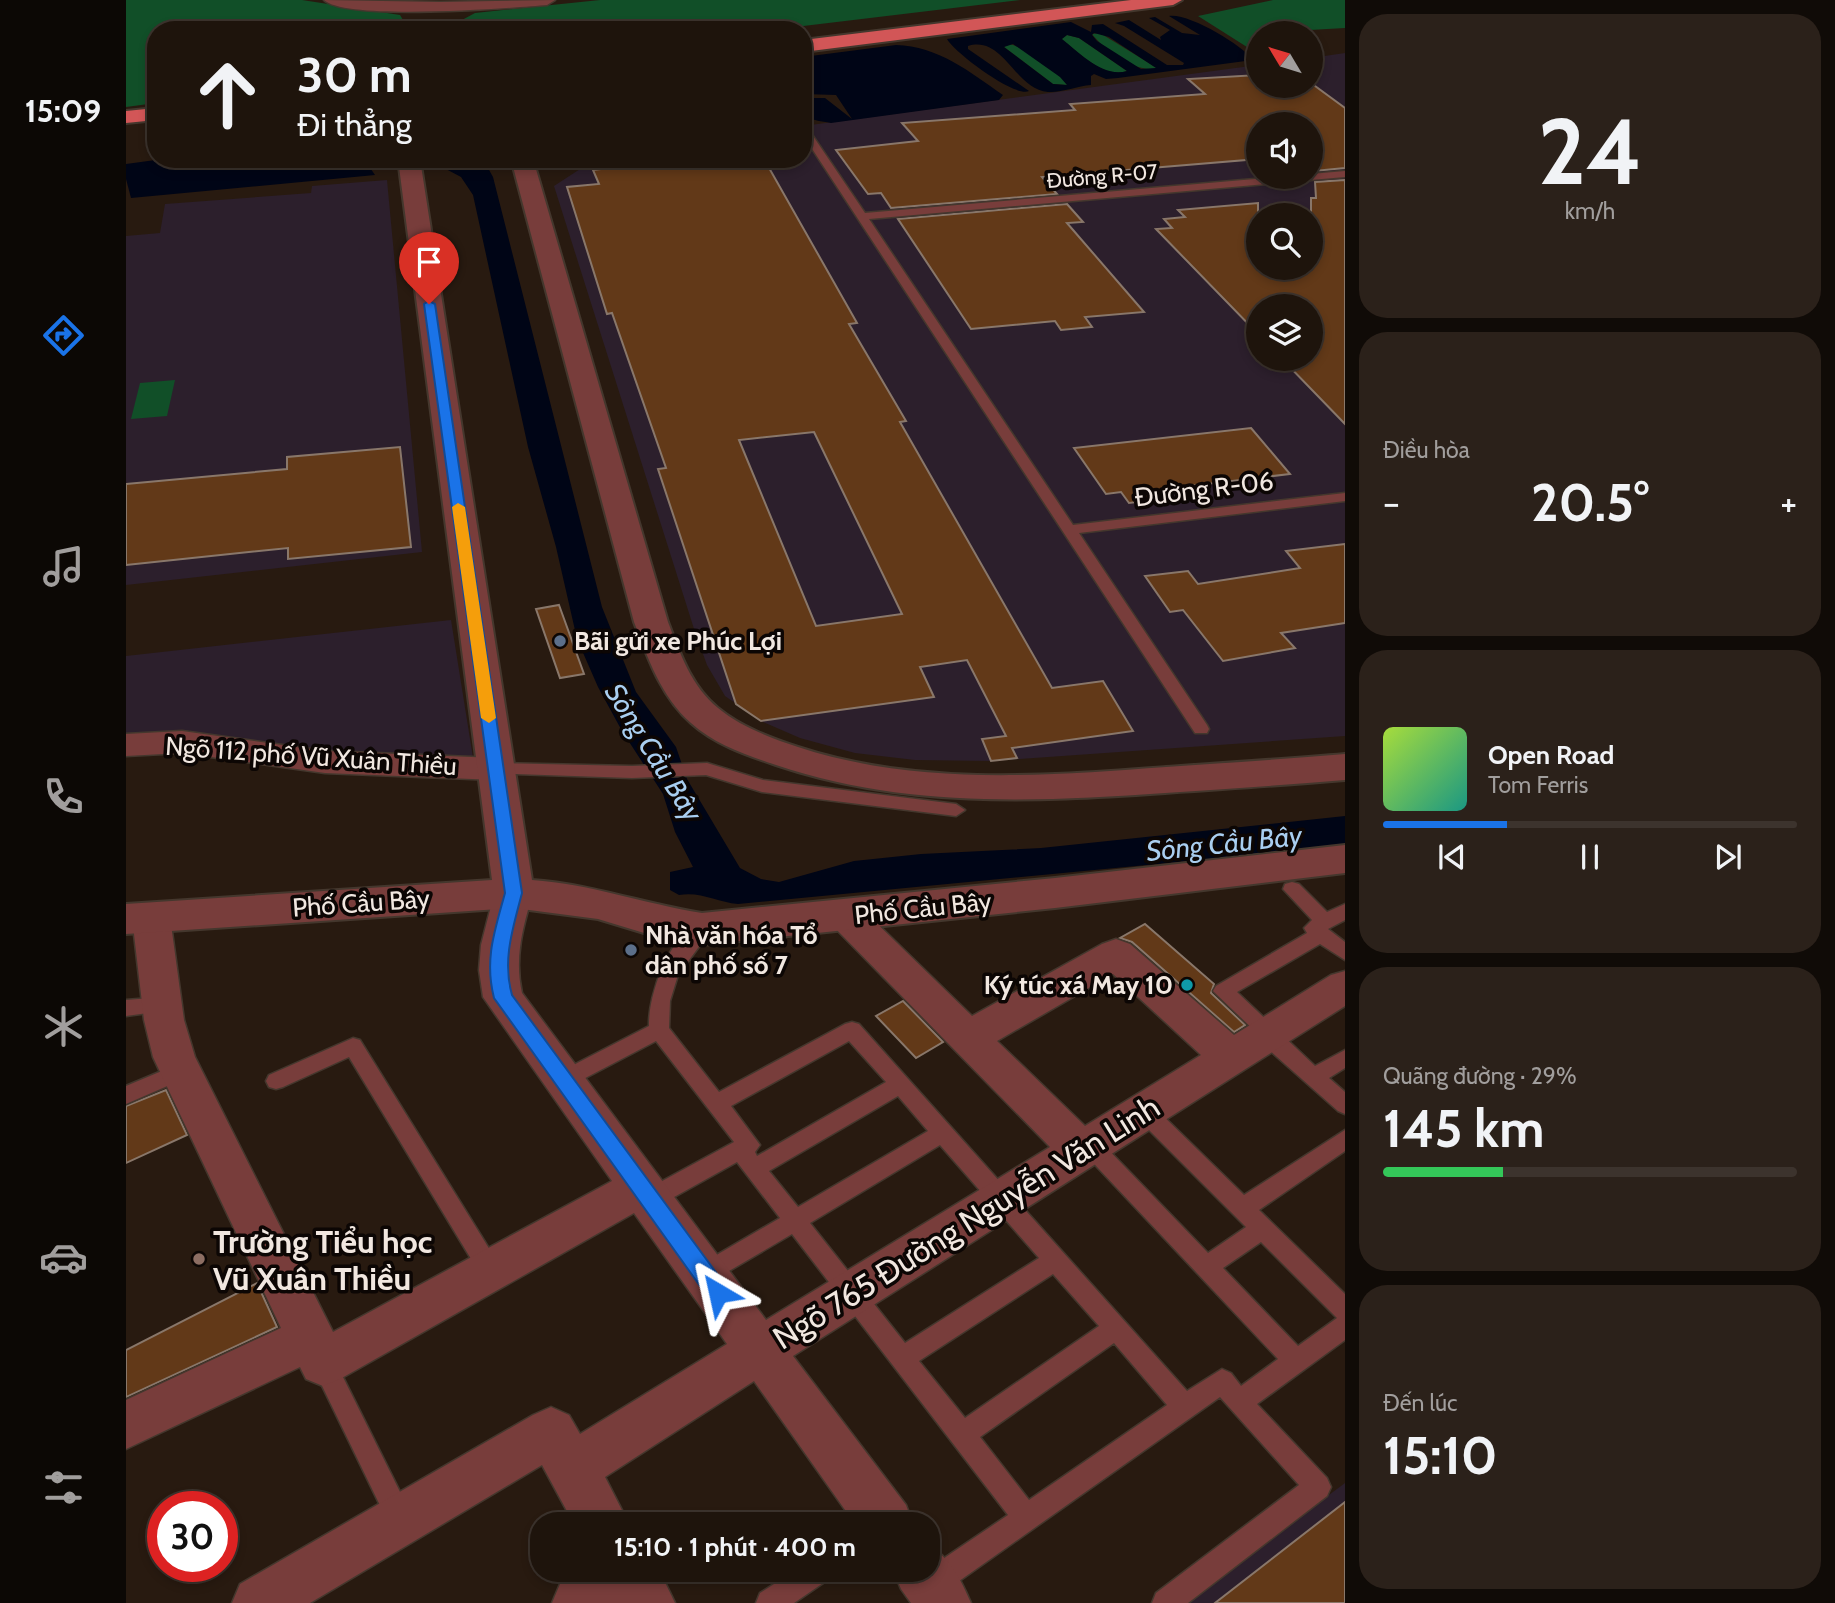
<!DOCTYPE html>
<html lang="vi">
<meta charset="utf-8">
<style>
body{margin:0;font-family:Cabin,sans-serif;background:#2b211a;color:#f1f3f6;height:100vh;display:flex;flex-direction:column;font-size:26px;white-space:nowrap}
*{box-sizing:border-box;margin:0}
p{font-size:23px;color:#a19e9d}
.icon{flex:none;width:38px;height:38px;fill:none;stroke:currentColor;stroke-width:2;stroke-linecap:round;stroke-linejoin:round}
.map{position:relative;flex:1;overflow:hidden}
.sheet{display:flex;flex-direction:column;gap:14px;padding:14px;background:#100b07;width:490px}
.sheet>*{flex:none}
.top-card{position:absolute;left:21px;top:21px;width:665px;height:147px;border-radius:28px;box-shadow:0 4px 10px #0003,0 0 0 2px #3c332d;background:#1e140c;color:#f1f3f6;overflow:hidden}
.needle{width:46px;rotate:308deg}
.controls{position:absolute;left:1120px;top:21px;display:grid;gap:14px}
.controls a{display:grid;place-items:center;width:77px;height:77px;border-radius:50%;background:#1e140c;box-shadow:0 4px 10px #0003,0 0 0 2px #3c332d;font-size:35px}
.speed{position:absolute;left:21px;top:1491px;display:flex;gap:14px;font-size:35px;font-weight:700;text-align:center}
.speed>*{display:grid;place-content:center;width:91px;height:91px;border-radius:50%;background:#1e140c;box-shadow:0 4px 10px #0003,0 0 0 2px #3c332d;line-height:1}
.speed .limit{border:10px solid #d22;background:#fff;color:#111}
.pin{position:absolute;display:grid;place-items:center;width:60px;height:60px;color:#fff;margin:-72px -30px;border-radius:50% 50% 50% 0;rotate:-45deg;box-shadow:0 0 7px #0007}
.pin .icon{rotate:45deg}
.me{position:absolute;width:77px;margin:-38px;rotate:324deg;stroke-linejoin:round;filter:drop-shadow(0 0 5px #0008)}
.turn{display:flex;align-items:center;gap:24px;height:147px;padding:0 35px;font-size:32px}
.turn .icon{width:91px;height:91px;stroke-width:2.5}
.turn b{display:block;font-size:49px;line-height:60px}
.big{font-size:52px;font-weight:700;line-height:1.1}
.sheet .card{flex:1;display:flex;flex-direction:column;justify-content:center;gap:10px;min-width:0;padding:0 24px;border-radius:28px;background:#2b211a}
.sheet .dial{align-items:center;gap:0}
.dial b{font-size:91px;line-height:1}
.song{display:flex;align-items:center;gap:21px}
.cover{width:84px;height:84px;border-radius:10px;background:linear-gradient(135deg,hsl(80 70% 55%),hsl(170 70% 35%))}
.played{height:7px;border-radius:4px;background:linear-gradient(90deg,#1a73e8 30%,#3c332d 30%)}
.keys{display:flex;justify-content:space-around;direction:ltr}
.heat{display:flex;justify-content:space-between;align-items:center;font-size:38px;direction:ltr}
.charge{height:10px;border-radius:5px;background:linear-gradient(90deg,#34c759 29%,#3c332d 0)}
.trip{position:absolute;left:404px;top:1512px;width:410px;height:70px;border-radius:28px;background:#1e140c;box-shadow:0 4px 10px #0003,0 0 0 2px #3c332d;font-weight:700;line-height:70px;text-align:center}
main{display:flex;flex:1;min-height:0}
.dock{display:flex;flex-direction:column;width:126px;justify-content:space-around;align-items:center;background:#0c0805;color:#a19e9d}
.dock .icon{width:49px;height:49px}
.dock .on{color:#1a73e8}
.dock b{font-size:32px;color:#f1f3f6}
.map>svg:first-child{display:block}
</style>
<main>
<nav class="dock">
<b>15:09</b>
<svg class="icon on" aria-label="directions" viewBox="0 0 24 24"><path d="M12 3l9 9-9 9-9-9zM9 14v-3h6M13 9l2 2-2 2"/></svg>
<svg class="icon" aria-label="music" viewBox="0 0 24 24"><path d="M9 18V5l10-2v13"/><circle cx="6" cy="18" r="3"/><circle cx="16" cy="16" r="3"/></svg>
<svg class="icon" aria-label="phone" viewBox="0 0 24 24"><path d="M5 4h4l2 5-3 2q2 4 5 5l2-3 5 2v4C11 20 4 13 5 4z"/></svg>
<svg class="icon" aria-label="climate" viewBox="0 0 24 24"><path d="M12 3v18M4 7l16 10M4 17L20 7"/></svg>
<svg class="icon" aria-label="car" viewBox="0 0 24 24"><path d="M5 17H2v-5l4-1 3-4h7l3 4 3 1v5h-3M9 17h6M6 11h13"/><circle cx="7" cy="17" r="2"/><circle cx="17" cy="17" r="2"/></svg>
<svg class="icon" aria-label="filters" viewBox="0 0 24 24"><path d="M4 7h16M4 17h16"/><circle cx="9" cy="7" r="2"/><circle cx="15" cy="17" r="2"/></svg>
</nav>
<div class="map">
<svg width="1219" height="1603" viewBox="0 0 1219 1603">
<rect width="100%" height="100%" fill="#281a10"/>
<g fill="#2c1f2c" fill-rule="evenodd">
<path d="M1219,53V736L865,761L789,760L729,753L674,738L635,721L599,696L581,665L569,632L428,186L468,160L677,159V126L1132,65V86H1185V58ZM1132,124H1185V177H1132ZM1132,215H1185V268H1132ZM1132,306H1185V359H1132Z"/>
<polygon points="261,180 296,552 0,585 0,236 34,233 39,204 185,193 186,186"/>
<polygon points="325,620 348,764 0,741 0,656"/>
<polygon points="1219,1483 1219,1603 1058,1603"/>
</g>
<g fill="#114f28">
<polygon points="0,0 176,0 274,15 277,20 271,30 30,30 30,103 0,107"/>
<polygon points="474,0 894,0 644,30 331,30 336,20 349,13"/>
<polygon points="1147,0 1219,0 1219,28 1132,33 1132,54 1072,16"/>
<path d="M974,33L1031,68C1011,74 978,50 966,34Z"/>
<path d="M941,35L953,38L1001,71C977,79 954,53 935,39Z"/>
<path d="M882,44C895,44 936,75 941,85L927,84L878,47Z"/>
<polygon points="49,380 41,416 5,419 14,383"/>
</g>
<g fill="#000516" fill-rule="evenodd">
<path d="M1043,16C1063,13 1116,45 1127,60L992,78L980,79L968,74L965,76V85C951,86 935,93 922,92C889,90 878,35 842,46V49L903,91C889,98 829,53 821,39L945,22L965,32L966,25L977,24L1041,65H1057L1058,63L998,26L989,23L1003,20L1035,40L1034,37L1044,30L1023,18L1029,17L1056,33L1074,35ZM968,33L983,37L1030,68L1015,69L971,41L966,35ZM941,35L953,38L1001,71C977,78 954,53 936,39ZM887,44L934,77L941,85L927,84L878,47Z"/>
<path d="M770,45C812,46 844,72 877,95L873,100L705,123C684,119 677,121 677,98H699L726,119L710,95L677,94V57Z"/>
<polygon points="37,159 238,159 249,175 5,198 0,179 0,164"/>
<path d="M301,159H357L367,177L476,607L510,692L550,747L561,779L614,868L635,879L653,882L728,861L795,854L915,848L1219,816V846L612,904C591,902 574,891 553,895L544,890V872L567,867L549,832L537,794L496,731L472,687L451,639L430,547L402,447L347,195L335,177Z"/>
</g>
<g fill="#623918" stroke="#89776a" stroke-width="2" fill-rule="evenodd">
<polygon points="1132,75 1132,86 1189,86 1219,108 1219,168 1188,171 1185,124 1132,124 1132,159 916,177 931,194 765,208 755,193 742,194 710,150 792,141 776,123 949,110 944,104 1079,94 1062,79"/>
<path d="M555,159H638L731,323L723,324L780,421L774,422L926,688L977,681L1007,731L886,748L891,758L865,761L856,739L880,736L841,660L794,667L808,697L635,721L610,704L532,469L540,468L486,313L481,314L441,187L473,184L467,170ZM688,432L776,614L690,626L613,440Z"/>
<polygon points="1219,180 1219,424 1156,359 1185,359 1185,306 1132,306 1132,334 1030,229 1046,228 1038,219 1059,217 1052,210 1132,203 1132,268 1185,268 1185,198 1190,198 1189,182"/>
<polygon points="941,204 957,222 941,223 1018,312 959,317 966,327 935,330 929,321 845,329 772,219"/>
<polygon points="1125,428 1164,474 1038,489 1045,498 1003,503 995,492 980,494 948,448"/>
<polygon points="274,447 285,547 162,559 162,548 0,565 0,484 161,469 161,457"/>
<polygon points="1219,544 1219,623 1155,633 1169,648 1097,661 1057,610 1044,612 1019,576 1062,571 1072,584 1174,568 1160,551"/>
<polygon points="433,605 458,674 434,678 410,609"/>
<polygon points="1019,924 1088,984 1085,993 1119,1025 1108,1032 1006,942 994,938"/>
<polygon points="777,1001 817,1042 790,1058 750,1016"/>
<polygon points="40,1090 61,1135 0,1163 0,1106"/>
<polygon points="131,1283 151,1327 0,1397 0,1350"/>
<polygon points="1219,1502 1219,1603 1089,1603"/>
</g>
<g fill="none" stroke-linecap="round" stroke-linejoin="round">
<defs>
<g id="service">
<polygon points="681,136 687,136 739,213 1153,177 1185,177 1185,174 1219,171 1219,177 743,219 947,525 1219,493 1219,501 953,533 1081,725 1083,729 1081,733 1069,733 679,138"/>
<polygon points="370,763 506,766 581,763 637,780 830,804 839,810 830,816 636,792 580,775 506,778 364,773 361,769"/>
<polygon points="1166,882 1173,884 1201,912 1219,904 1219,920 1202,929 1219,942 1219,960 1194,944 1111,992 1189,1066 1219,1050 1219,1068 1203,1078 1219,1092 1219,1114 1212,1111 1133,1041 1131,1033 1087,991 1090,986 1181,933 1178,928 1186,920 1157,889 1159,884"/>
<path d="M576,922L583,924L586,929L552,975L544,1001L543,1028L593,1092L719,1024L726,1022L733,1024L1061,1391L1096,1369L1105,1373L1115,1386L1152,1359L956,1151L953,1145L956,1139L964,1136L972,1139L1082,1253L1120,1227L1010,1117L1007,1111L1010,1105L1018,1102L1026,1105L1118,1195L1219,1130V1151L1133,1210L1219,1294V1340L1131,1404L1201,1478L1205,1487L1201,1496L1062,1603H1026L1030,1593L1173,1485L1094,1397L819,1591L809,1594L799,1591L796,1581L799,1571L882,1515L666,1234L586,1281L578,1284L570,1281L566,1274L570,1267L654,1218L611,1162L532,1206L524,1209L516,1206L513,1199L516,1192L608,1142L530,1041L444,1086L437,1088L430,1086L427,1080L430,1074L523,1026C522,995 544,932 576,922ZM723,1041L760,1082L631,1156L629,1152L634,1145L605,1106ZM772,1096L802,1131L672,1207L643,1171ZM814,1145L913,1258L779,1343L684,1223ZM1135,1242L1211,1318L1172,1346L1097,1268ZM927,1274L973,1326L839,1418L793,1361ZM988,1343L1041,1405L903,1500L854,1437Z"/>
<polygon points="37,997 44,1000 47,1005 44,1010 0,1016 0,1000"/>
<polygon points="227,1038 234,1040 372,1263 376,1270 372,1277 364,1280 356,1277 223,1057 157,1087 150,1089 143,1087 140,1081 143,1075"/>
<polygon points="55,1063 62,1065 65,1071 62,1077 0,1104 0,1086"/>
<polygon points="197,1352 206,1355 283,1510 287,1519 283,1528 274,1532 265,1528 185,1363 188,1355"/>
<polygon points="670,1570 707,1570 703,1579 668,1603 630,1603 634,1593"/>
</g>
<g id="minor">
<path d="M198,0L314,2L429,0L421,5C385,8 220,21 198,0Z"/>
<polygon points="56,731 199,751 370,758 382,761 387,769 382,777 370,780 199,773 56,753 0,756 0,734"/>
<path d="M388,880L401,883L407,893C397,926 388,958 396,993L640,1320L924,1147L707,926L701,916L707,906L720,902L733,906L846,1016L976,944L990,939L1004,944L1108,1035L1205,975L1219,971V1006L667,1356L780,1505L787,1524H729L628,1381L479,1477L503,1524H448L416,1465L184,1603H106L114,1584L407,1415L425,1407L443,1415L454,1434L601,1344L508,1213L214,1379L197,1386L180,1379L174,1367L0,1449V1400L155,1328L27,1057L18,1020L6,917L12,907L25,903L38,907L44,917L58,1020L69,1057L207,1332L486,1181L357,997L353,970L355,945L365,906L375,883ZM987,974L1075,1055L959,1126L871,1041Z"/>
<path d="M802,1546C823,1555 836,1582 845,1603H785L775,1589L767,1570H802Z"/>
<polygon points="457,1570 533,1570 549,1603 426,1603 434,1584"/>
</g>
<g id="tertiary">
<path d="M272,159H294L406,880C465,884 519,904 576,913L929,878L1219,845V873L929,908L576,945L528,936L472,919L388,908L0,934V904L366,880Z"/>
<path d="M385,159H407L542,622C554,653 565,686 592,708C615,727 645,738 672,747C791,786 917,776 1040,767C1099,763 1159,759 1219,754V780C1159,785 1099,789 1039,793C907,802 777,808 650,765C620,755 588,744 565,723C535,697 522,658 508,622Z"/>
</g>
<g id="primary">
<polygon points="1005,0 1056,0 1047,5 677,52 677,40"/>
<polygon points="30,108 30,120 0,123 0,111"/>
</g>
</defs>
<use href="#service" stroke="#44372d" stroke-width="3"/>
<use href="#minor" stroke="#44372d" stroke-width="3"/>
<use href="#tertiary" stroke="#44372d" stroke-width="4"/>
<use href="#primary" stroke="#44372d" stroke-width="4"/>
<use href="#service" fill="#783d3b" fill-rule="evenodd"/>
<use href="#minor" fill="#783d3b" fill-rule="evenodd"/>
<use href="#tertiary" fill="#783d3b" fill-rule="evenodd"/>
<use href="#primary" fill="#d25657" fill-rule="evenodd"/>
</g>
<path fill="#1a73e8" stroke="#114b97" stroke-width="2" d="M303,301L309,304L396,893C387,928 376,960 386,995L600,1286L603,1293L600,1300L592,1303L584,1300L368,998C358,959 369,930 379,893L298,304Z"/>
<polygon fill="#f59e0b" points="332,503 339,507 370,718 363,723 355,718 326,507"/>
<g fill="#5c6f8a" stroke="#0c0604" stroke-width="2.5">
<circle cx="434" cy="641" r="7"/>
<circle cx="505" cy="950" r="7"/>
</g>
<circle fill="#0f9aa8" stroke="#0c0604" stroke-width="2.5" cx="1061" cy="985" r="7"/>
<circle fill="#8d6e63" stroke="#0c0604" stroke-width="2.5" cx="73" cy="1259" r="7"/>
<g text-anchor="middle" dominant-baseline="central" stroke-width="7" stroke-linejoin="round" paint-order="stroke">
<g font-size="21" fill="#f1e7e0" stroke="#0c0604">
<text transform="translate(976 176) rotate(-5)">Đường R-07</text>
</g>
<g font-size="26" fill="#f1e7e0" stroke="#0c0604">
<text transform="translate(1078 489) rotate(-7)">Đường R-06</text>
<text transform="translate(185 756) rotate(4)">Ngõ 112 phố Vũ Xuân Thiều</text>
<text transform="translate(235 903) rotate(-4)">Phố Cầu Bây</text>
<text transform="translate(797 908) rotate(-6)">Phố Cầu Bây</text>
</g>
<g font-size="26" font-weight="bold" fill="#f1e7e0" stroke="#0c0604" text-anchor="start">
<text x="448" y="641">Bãi gửi xe Phúc Lợi</text>
<text x="519" y="935">Nhà văn hóa Tổ<tspan x="519" dy="30">dân phố số 7</tspan></text>
<text x="1047" y="985" text-anchor="end">Ký túc xá May 10</text>
</g>
<g font-size="28" font-style="italic" fill="#a9cef0" stroke="#0c0604">
<text transform="translate(528 752) rotate(58)">Sông Cầu Bây</text>
<text transform="translate(1098 843) rotate(-6)">Sông Cầu Bây</text>
</g>
<g font-size="32" fill="#f1e7e0" stroke="#0c0604">
<text transform="translate(840 1222) rotate(-32)">Ngõ 765 Đường Nguyễn Văn Linh</text>
</g>
<g font-size="32" font-weight="bold" fill="#f1e7e0" stroke="#0c0604" text-anchor="start">
<text x="87" y="1241">Trường Tiểu học<tspan x="87" dy="37">Vũ Xuân Thiều</tspan></text>
</g>
</g>
</svg>
<div class="controls">
<a><svg class="needle" viewBox="-14 -14 28 28"><path d="M0-13l5 13h-10z" fill="#e53935"/><path d="M0 13l5-13h-10z" fill="#a19e9d"/></svg></a>
<a><svg class="icon" aria-label="sound" viewBox="0 0 24 24"><path d="M4 9h4l5-4v14l-5-4H4zM17 9q2 3 0 6"/></svg></a>
<a><svg class="icon" aria-label="search" viewBox="0 0 24 24"><circle cx="10" cy="10" r="6"/><path d="M15 15l6 6"/></svg></a>
<a><svg class="icon" aria-label="layers" viewBox="0 0 24 24"><path d="M12 4l9 5-9 5-9-5zM3 14l9 5 9-5"/></svg></a>
</div>
<div class="speed"><div class="limit">30</div></div>
<div class="pin" style="left:303px;top:304px;background:#d93025"><svg class="icon" aria-label="arrive" viewBox="0 0 24 24"><path d="M6 21V4h12l-3 4 3 4H6"/></svg></div>
<svg class="me" style="left:592px;top:1293px" viewBox="-20 -20 40 40"><path d="M0-17L14 15 0 8-14 15z" fill="#1a73e8" stroke="#fff" stroke-width="4"/></svg>
<div class="trip">15:10 · 1 phút · 400 m</div>
<div class="top-card">
<div class="turn"><svg class="icon" aria-label="ahead" viewBox="0 0 24 24"><path d="M12 20V5M6 11l6-6 6 6"/></svg><div><b>30 m</b>Đi thẳng</div></div>
</div>
</div>
<section class="sheet">
<div class="card dial"><b>24</b><p>km/h</p></div>
<div class="card"><p>Điều hòa</p>
<div class="heat"><a>−</a><b class="big">20.5°</b><a>+</a></div>
</div>
<div class="card">
<div class="song"><i class="cover"></i><div><b>Open Road</b><p>Tom Ferris</p></div></div>
<div class="played"></div>
<div class="keys"><svg class="icon" aria-label="previous" viewBox="0 0 24 24"><path d="M18 5L8 12l10 7zM5 5v14"/></svg><svg class="icon" aria-label="pause" viewBox="0 0 24 24"><path d="M8 5v14M16 5v14"/></svg><svg class="icon" aria-label="next" viewBox="0 0 24 24"><path d="M6 5l10 7-10 7zM19 5v14"/></svg></div>
</div>
<div class="card"><p>Quãng đường · 29%</p><b class="big">145 km</b><div class="charge"></div></div>
<div class="card"><p>Đến lúc</p><b class="big">15:10</b></div>
</section>
</main>
